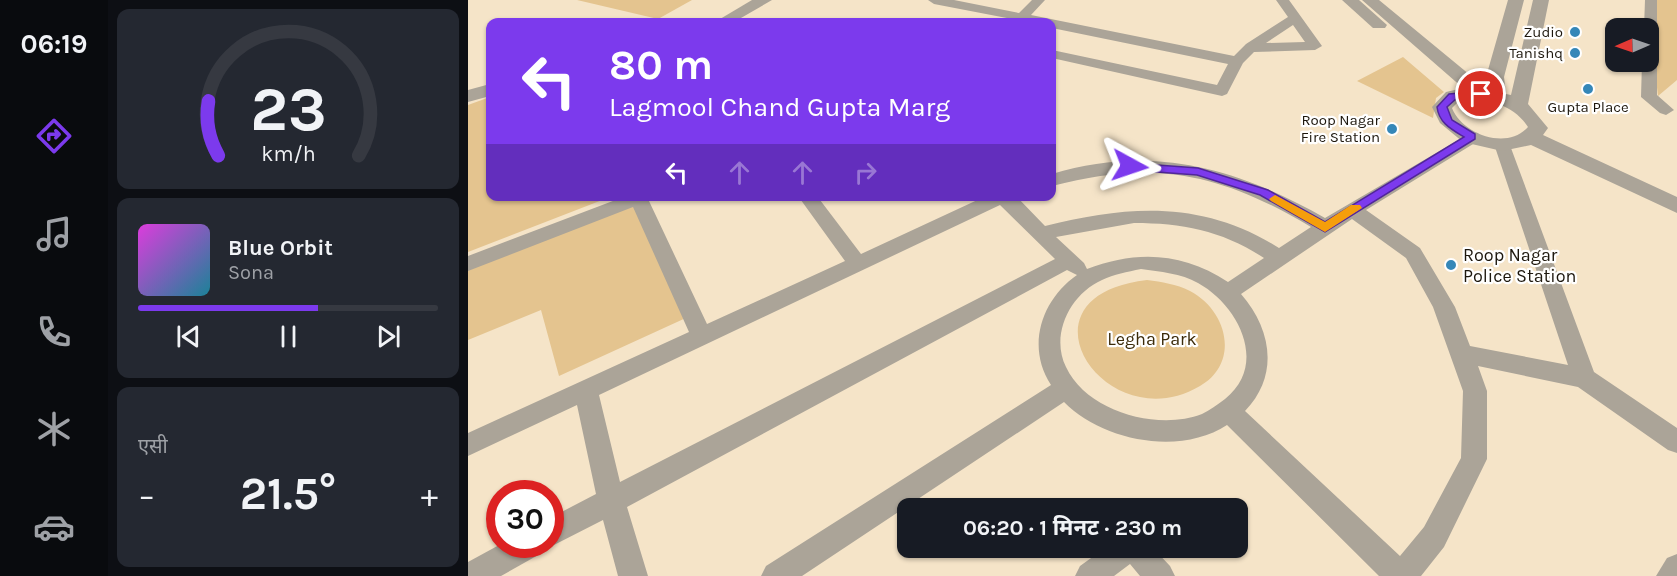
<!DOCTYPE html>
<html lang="hi">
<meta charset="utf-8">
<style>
body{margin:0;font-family:Karla,"Noto Sans Devanagari",sans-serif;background:#242831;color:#f1f3f6;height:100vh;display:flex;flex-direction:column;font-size:22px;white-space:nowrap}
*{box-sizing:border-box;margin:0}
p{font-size:20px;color:#9ea1a6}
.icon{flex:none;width:33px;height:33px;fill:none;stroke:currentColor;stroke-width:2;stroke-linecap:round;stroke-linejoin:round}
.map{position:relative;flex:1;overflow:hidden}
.sheet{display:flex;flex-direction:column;gap:9px;padding:9px;background:#0d0f14;width:360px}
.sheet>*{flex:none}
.banner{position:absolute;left:18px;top:18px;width:570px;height:183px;border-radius:12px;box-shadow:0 2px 4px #0004;background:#7c3aed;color:#fff;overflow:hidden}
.needle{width:39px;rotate:268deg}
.fabs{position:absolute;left:1137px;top:18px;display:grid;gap:12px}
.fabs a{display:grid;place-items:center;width:54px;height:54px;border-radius:12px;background:#171b24;box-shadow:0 2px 4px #0004;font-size:30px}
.speed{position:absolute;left:18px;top:480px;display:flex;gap:12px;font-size:30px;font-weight:700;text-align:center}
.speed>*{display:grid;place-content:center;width:78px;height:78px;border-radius:50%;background:#171b24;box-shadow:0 2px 4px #0004;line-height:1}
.speed .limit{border:9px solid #d22;background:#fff;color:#111}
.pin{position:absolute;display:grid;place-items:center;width:51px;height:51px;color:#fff;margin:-26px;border:3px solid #fff;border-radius:50%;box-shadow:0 2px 6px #0007}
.me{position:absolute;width:66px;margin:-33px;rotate:95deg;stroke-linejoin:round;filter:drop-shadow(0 0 4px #0008)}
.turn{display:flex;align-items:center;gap:21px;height:126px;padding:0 24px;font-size:27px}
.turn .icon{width:78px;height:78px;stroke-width:2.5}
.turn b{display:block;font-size:42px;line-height:51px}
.lanes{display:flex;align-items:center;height:57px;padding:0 24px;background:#0003;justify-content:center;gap:30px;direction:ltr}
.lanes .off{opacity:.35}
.big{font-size:45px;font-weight:700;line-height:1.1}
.sheet .card{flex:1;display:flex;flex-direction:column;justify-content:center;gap:9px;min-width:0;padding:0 21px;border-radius:12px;background:#242831}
.sheet .dial{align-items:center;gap:0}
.dial svg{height:156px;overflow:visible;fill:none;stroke:#363941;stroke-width:7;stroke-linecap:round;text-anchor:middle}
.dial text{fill:#f1f3f6;stroke:none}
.song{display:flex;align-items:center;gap:18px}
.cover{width:72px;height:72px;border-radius:9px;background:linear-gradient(135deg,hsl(300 70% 55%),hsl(190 70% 35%))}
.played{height:6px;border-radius:3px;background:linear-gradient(90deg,#7c3aed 60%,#363941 60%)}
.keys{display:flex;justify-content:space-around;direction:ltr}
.heat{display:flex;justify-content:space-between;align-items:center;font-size:33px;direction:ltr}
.trip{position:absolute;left:429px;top:498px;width:351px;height:60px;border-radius:12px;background:#171b24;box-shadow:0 2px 4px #0004;font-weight:700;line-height:60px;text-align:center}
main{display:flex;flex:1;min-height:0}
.menu{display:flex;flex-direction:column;width:108px;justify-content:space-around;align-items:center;background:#090b0e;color:#9ea1a6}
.menu .icon{width:42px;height:42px}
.menu .selected{color:#7c3aed}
.menu b{font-size:27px;color:#f1f3f6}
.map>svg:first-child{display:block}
</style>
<main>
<nav class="menu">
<b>06:19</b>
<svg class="icon selected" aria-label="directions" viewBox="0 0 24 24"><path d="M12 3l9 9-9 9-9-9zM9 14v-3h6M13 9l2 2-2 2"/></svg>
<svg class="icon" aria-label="music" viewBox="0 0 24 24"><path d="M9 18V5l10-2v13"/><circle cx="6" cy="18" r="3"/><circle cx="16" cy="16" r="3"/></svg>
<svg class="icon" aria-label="phone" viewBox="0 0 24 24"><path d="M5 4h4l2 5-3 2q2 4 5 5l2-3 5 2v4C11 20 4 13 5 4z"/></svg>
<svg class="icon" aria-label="climate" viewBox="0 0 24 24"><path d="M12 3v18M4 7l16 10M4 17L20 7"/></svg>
<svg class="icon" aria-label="car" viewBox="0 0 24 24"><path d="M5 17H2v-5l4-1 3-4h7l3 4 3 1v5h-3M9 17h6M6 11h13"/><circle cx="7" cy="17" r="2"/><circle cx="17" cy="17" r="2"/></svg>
</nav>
<section class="sheet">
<div class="card dial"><svg viewBox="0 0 100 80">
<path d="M14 69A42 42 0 1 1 86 69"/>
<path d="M14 69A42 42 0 0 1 9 41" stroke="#7c3aed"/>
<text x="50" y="56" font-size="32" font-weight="700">23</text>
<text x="50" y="72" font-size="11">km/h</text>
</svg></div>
<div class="card">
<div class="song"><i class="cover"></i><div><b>Blue Orbit</b><p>Sona</p></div></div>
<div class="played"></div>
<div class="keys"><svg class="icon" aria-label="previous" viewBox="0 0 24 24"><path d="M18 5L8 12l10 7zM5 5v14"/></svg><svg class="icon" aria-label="pause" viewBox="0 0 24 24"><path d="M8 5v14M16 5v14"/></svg><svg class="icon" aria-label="next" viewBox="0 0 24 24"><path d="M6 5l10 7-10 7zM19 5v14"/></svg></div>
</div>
<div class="card"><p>एसी</p>
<div class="heat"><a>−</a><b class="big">21.5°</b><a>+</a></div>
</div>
</section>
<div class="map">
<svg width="1209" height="576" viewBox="0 0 1209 576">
<rect width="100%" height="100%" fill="#f5e4c8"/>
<g fill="#e4c48f">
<polygon points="109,0 224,0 190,19"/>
<polygon points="1179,0 1209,0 1209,80 1190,96"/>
<polygon points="935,57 976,92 968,98 965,118 889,81"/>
<polygon points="22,97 22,196 142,197 0,252 0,105"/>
<polygon points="166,203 220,317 91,376 73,310 0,340 0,265"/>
<path d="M679,280C694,282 708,284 722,291C760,311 772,363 732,386C638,442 540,296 679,280Z"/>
</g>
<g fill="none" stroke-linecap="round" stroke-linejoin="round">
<g fill="#aba498" fill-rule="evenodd">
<path d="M460,0H486L551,13L564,0H577L563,15L766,56L778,44L820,17L808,0H821L854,46L847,50L786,52L775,63L759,94L754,96L584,58V50L749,85L760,64L584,28V22H543L544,19L466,4ZM825,25L837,42L798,43Z"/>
<polygon points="1177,0 1189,0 1189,95 1206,110 1198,115 1192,113 1173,97 1174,62 1180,62 1180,28 1176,28"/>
<path d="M1004,132L1010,133L1012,137L1010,141L898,210L952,248L987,307L1002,346L1100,365L1026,144L1034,139L1040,140L1126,372L1209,428V453L1200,450L1110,387L1010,366L1019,391V459L976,547L953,576H911L759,425C712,456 634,441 596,402L334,576H293L298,566L583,385C558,347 573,300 609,275L599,270L159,507L180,576H150L135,520L82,547L76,544H82V518L128,494L109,405L0,456V433L221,332L165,207L0,271V256L158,196H186L181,201L239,324L377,261L330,196H349L393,254L518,196H548L577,226C661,205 735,200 811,248L843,227C752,173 687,159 584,186V174C684,144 769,168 857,218ZM532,205L587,259L152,482L131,395ZM884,219L938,258L965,307L995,391L993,458L956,527L932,556L777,411C812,375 803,328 773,294ZM666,223C715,223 755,231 796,258L760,282C715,252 668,250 619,269L616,263L588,237ZM673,269C692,272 713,273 730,283C770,305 801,364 757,399C750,404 742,410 734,414C690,431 619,412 598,367C582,335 602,294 634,280C646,274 659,272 673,269Z"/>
<polygon points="33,544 76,544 72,554 33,576 0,576 0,562"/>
<polygon points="637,548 685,548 702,566 707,576 672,576 662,564 646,576 607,576 612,566"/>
<polygon points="1209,554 1209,576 1188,576 1199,558"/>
</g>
<g fill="#aba498" fill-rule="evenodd">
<polygon points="284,0 304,0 266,22 247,22"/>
<polygon points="874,0 891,0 919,25 917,28 905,28"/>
<path d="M894,0H911L1019,89L1018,77L1040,0H1056L1036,77L1038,94L1043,95L1065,0H1081L1060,104L1080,128L1075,135L1209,197V213L1063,145L1034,151L995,142L972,123L964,107L978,92L995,88ZM998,99C1022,100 1046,105 1060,127C1039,151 994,134 984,108L992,100Z"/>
<polygon points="22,84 22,96 0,102 0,90"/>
</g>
</g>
<path fill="#7c3aed" stroke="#51269a" stroke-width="1.5" d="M1013,91L1018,94L1016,96L988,99L979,107L984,120L1007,134V139L857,232L792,195L729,175L662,170L657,166L662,163L730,168L800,190L857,222L996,137C983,129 971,123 969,107L981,94Z"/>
<polygon fill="#f59e0b" points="807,195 857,222 883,205 892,205 894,208 857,232 803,201 801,199"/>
<g fill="#3587b8" stroke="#fff" stroke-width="2">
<circle cx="1107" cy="32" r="6"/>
<circle cx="1107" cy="53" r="6"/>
<circle cx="1120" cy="89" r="6"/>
<circle cx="924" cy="129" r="6"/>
<circle cx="983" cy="265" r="6"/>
</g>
<g text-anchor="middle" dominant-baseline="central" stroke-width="4.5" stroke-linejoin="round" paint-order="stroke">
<g font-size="15" fill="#1d170d" stroke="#fff" text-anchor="end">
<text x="1095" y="32">Zudio</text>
<text x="1095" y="53">Tanishq</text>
<text x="1120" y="107" text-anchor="middle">Gupta Place</text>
<text x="912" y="120">Roop Nagar<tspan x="912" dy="17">Fire Station</tspan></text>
</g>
<g font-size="18" fill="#1d170d" stroke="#fff" text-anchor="start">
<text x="995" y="255">Roop Nagar<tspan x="995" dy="21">Police Station</tspan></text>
</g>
<g font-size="18" fill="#3c2b0a" stroke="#fff">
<text x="684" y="339">Legha Park</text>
</g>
</g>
</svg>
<div class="fabs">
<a><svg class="needle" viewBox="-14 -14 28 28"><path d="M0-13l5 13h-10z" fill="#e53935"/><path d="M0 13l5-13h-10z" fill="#9ea1a6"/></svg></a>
</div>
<div class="speed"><div class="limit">30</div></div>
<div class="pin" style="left:1013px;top:94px;background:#d93025"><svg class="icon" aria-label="arrive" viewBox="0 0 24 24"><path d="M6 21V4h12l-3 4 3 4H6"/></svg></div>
<svg class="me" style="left:662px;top:166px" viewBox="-20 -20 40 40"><path d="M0-17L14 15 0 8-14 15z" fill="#7c3aed" stroke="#fff" stroke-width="4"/></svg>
<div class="trip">06:20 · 1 मिनट · 230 m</div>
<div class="banner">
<div class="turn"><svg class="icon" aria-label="left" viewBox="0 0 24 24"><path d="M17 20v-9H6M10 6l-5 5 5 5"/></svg><div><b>80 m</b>Lagmool Chand Gupta Marg</div></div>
<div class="lanes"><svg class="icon" aria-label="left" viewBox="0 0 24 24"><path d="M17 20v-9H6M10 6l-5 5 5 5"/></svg><svg class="icon off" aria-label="ahead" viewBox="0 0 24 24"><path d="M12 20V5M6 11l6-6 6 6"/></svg><svg class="icon off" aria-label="ahead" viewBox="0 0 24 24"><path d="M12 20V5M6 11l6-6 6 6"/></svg><svg class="icon off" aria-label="right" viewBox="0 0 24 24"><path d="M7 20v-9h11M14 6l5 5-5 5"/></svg></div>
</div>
</div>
</main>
